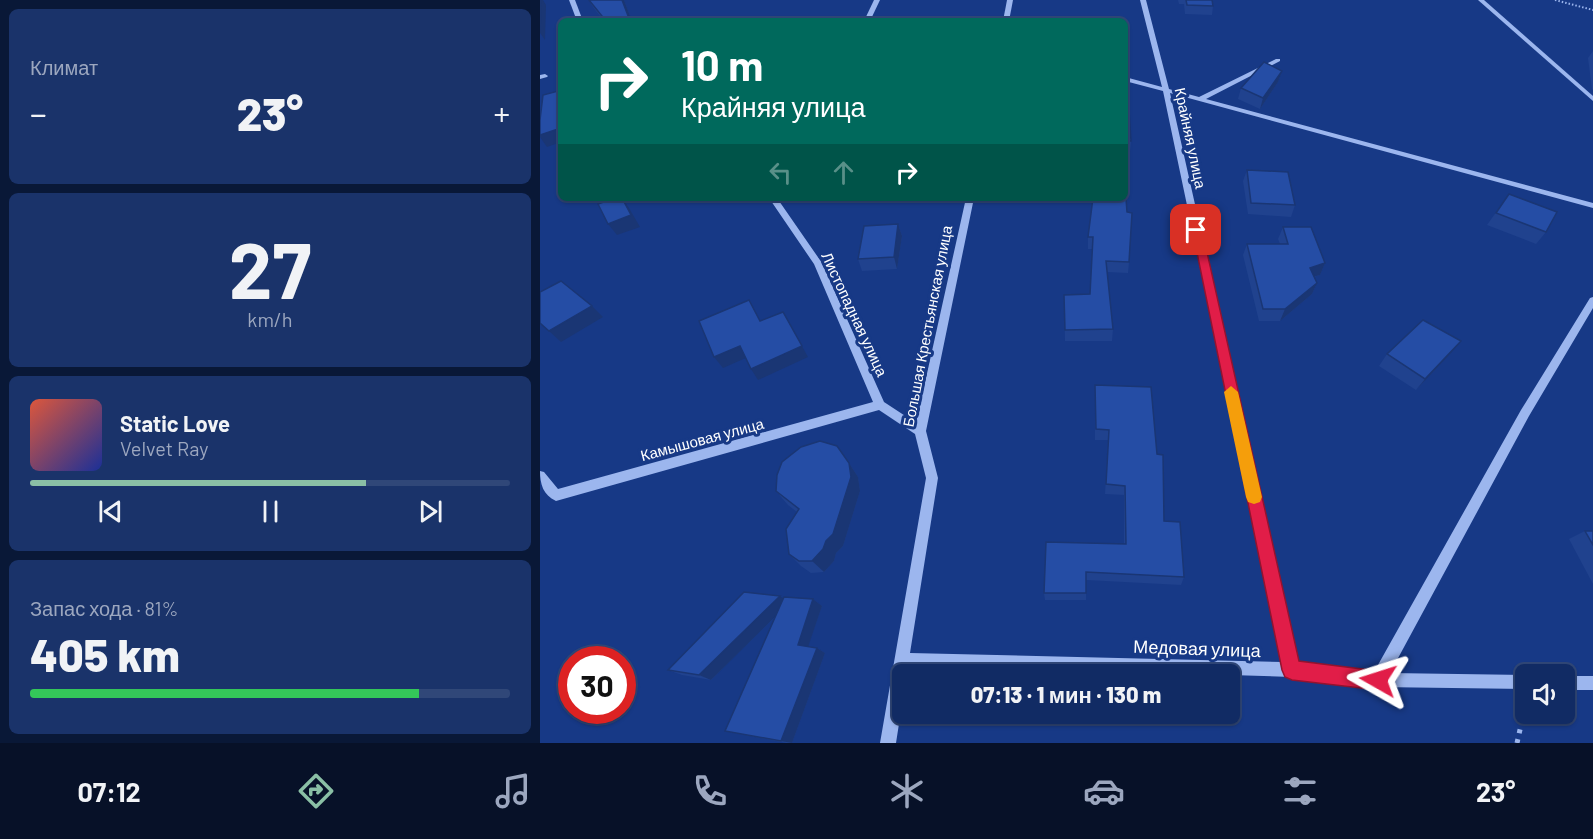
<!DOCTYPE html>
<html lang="ru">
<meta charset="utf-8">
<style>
body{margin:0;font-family:Barlow,sans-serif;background:#1a336a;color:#f1f3f6;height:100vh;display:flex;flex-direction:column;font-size:22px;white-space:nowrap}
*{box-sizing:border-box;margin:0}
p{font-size:20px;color:#9ca7bf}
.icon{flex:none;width:33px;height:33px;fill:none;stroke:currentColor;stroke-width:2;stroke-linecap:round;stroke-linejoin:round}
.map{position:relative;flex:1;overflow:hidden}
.drawer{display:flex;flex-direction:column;gap:9px;padding:9px;background:#091837;width:540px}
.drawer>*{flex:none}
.hud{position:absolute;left:18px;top:18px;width:570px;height:183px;border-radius:9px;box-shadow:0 2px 4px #0004,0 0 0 2px #304778;background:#00695c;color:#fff;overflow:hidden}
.fabs{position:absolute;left:975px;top:664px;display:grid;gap:12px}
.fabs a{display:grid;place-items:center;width:60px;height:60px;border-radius:9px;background:#112b64;box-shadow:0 2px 4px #0004,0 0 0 2px #304778;font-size:30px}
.speed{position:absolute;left:18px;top:646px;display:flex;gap:12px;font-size:30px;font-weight:700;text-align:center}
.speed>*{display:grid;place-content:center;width:78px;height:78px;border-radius:50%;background:#112b64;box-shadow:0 2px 4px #0004,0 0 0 2px #304778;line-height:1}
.speed .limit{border:9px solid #d22;background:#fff;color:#111}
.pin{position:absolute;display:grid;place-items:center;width:51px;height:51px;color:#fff;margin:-26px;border-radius:12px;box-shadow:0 3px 9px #0006}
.me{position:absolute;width:66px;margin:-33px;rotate:276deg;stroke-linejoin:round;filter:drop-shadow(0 0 4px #0008)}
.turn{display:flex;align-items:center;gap:21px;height:126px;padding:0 24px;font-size:27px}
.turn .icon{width:78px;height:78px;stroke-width:2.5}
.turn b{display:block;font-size:42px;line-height:51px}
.lanes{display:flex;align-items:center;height:57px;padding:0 24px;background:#0003;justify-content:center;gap:30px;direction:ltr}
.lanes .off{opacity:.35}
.big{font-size:45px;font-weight:800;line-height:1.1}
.drawer .card{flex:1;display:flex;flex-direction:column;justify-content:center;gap:9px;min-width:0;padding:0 21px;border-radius:9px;background:#1a336a}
.drawer .dial{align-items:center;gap:0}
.dial b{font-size:78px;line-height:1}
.song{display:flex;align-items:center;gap:18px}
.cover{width:72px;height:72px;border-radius:9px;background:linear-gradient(135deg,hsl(10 70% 55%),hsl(230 70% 35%))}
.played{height:6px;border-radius:3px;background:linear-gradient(90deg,#8abfa5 70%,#304778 70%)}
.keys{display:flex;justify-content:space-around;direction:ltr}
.heat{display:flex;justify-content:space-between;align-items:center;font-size:33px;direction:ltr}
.charge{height:9px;border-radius:4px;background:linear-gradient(90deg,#34c759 81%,#304778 0)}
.trip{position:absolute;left:352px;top:664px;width:348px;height:60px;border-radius:9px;background:#112b64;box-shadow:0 2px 4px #0004,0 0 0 2px #304778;font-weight:800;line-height:60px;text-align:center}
.dock{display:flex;height:96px;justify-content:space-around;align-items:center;background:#071128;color:#9ca7bf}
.dock .icon{width:42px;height:42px}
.dock .active{color:#8abfa5}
.dock b{font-size:27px;color:#f1f3f6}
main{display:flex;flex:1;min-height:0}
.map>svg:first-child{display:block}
</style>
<main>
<section class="drawer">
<div class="card"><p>Климат</p>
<div class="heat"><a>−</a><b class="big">23°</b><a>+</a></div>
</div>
<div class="card dial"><b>27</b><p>km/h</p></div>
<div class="card">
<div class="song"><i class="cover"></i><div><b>Static Love</b><p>Velvet Ray</p></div></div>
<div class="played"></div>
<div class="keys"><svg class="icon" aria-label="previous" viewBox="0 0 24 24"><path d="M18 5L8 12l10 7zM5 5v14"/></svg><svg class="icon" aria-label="pause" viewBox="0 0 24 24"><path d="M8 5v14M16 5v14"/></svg><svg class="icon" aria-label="next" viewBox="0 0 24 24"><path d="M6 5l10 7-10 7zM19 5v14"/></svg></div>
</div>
<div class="card"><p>Запас хода · 81%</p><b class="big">405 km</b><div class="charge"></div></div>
</section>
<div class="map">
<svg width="1053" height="743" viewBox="0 0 1053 743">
<rect width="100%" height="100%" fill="#173986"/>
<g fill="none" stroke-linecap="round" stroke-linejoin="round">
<polyline stroke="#9cb6ee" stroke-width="2" stroke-dasharray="1.5 2" stroke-linecap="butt" points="1015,0 1053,10"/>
<polyline stroke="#9cb6ee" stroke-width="5" stroke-dasharray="4 6" stroke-linecap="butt" points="977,743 986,703"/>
<g fill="#9cb6ee" fill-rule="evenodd">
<polygon points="29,0 35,0 43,21 37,21"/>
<polygon points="334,0 340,0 330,21 324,21"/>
<polygon points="467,0 473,0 469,21 463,21"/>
<path d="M600,0H606L629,89L659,97L736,59H740V61L666,99L1053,203V208L630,93L758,663L834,672L981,410L1050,298L1053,297V308L989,416L850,673L986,675V689L838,687L752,677L690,675L368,667L367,675H363V698L356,743H340L386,478L375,434L339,410L16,501C3,495 0,484 0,471L4,472L18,489L333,402L274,264L229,198H237L282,263L344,402L376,423L426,198H434L386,431L398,478L370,653L743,662L623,91L585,81V77L622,87Z"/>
<polygon points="938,0 944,0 1053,96 1053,101"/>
<polygon points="5,74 8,76 7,77 0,79 0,75"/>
<rect x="1024" y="676" width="29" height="14"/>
</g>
</g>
<g fill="#20428e">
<polygon points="49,0 84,0 92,21 64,21 53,7"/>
<polygon points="638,0 672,0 673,6 672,15 645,14 644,4 639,4"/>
<polygon points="1053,51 1053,90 1052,89 1048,58"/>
<polygon points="742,71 738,82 720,109 698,99 701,88"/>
<polygon points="585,82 591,141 590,152 585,152"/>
<polygon points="707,170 755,205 751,217 708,214 703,181"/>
<polygon points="969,194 1006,232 996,244 947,225"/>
<polygon points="352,198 374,198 374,199"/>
<polygon points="544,198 585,198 589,262 588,273 567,272 573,329 572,341 525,341 524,295 550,294 552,249 548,249 548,237 553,200 544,200"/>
<polygon points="358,224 362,236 357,269 322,271 318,259"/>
<polygon points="743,227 785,263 780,275 774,277 777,283 772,294 740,321 719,321 703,255 707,244 740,244 738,239"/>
<polygon points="911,353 876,390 839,366 847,354"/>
<polygon points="555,385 617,454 624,521 644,577 641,585 546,580 546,600 505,600 504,593 584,544 584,495 565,494 568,440 555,440"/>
<polygon points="309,463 318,477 320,491 303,546 296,553 294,561 284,572 271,573 261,566 249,554 257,512 248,505 236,491"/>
<polygon points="1045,531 1053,531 1053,584 1029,539"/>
<polygon points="243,598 273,599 282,606 268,646 277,648 285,653 252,743 246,743 185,731 235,617 171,680 142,675 128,670"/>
</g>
<g fill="#1a3674">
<polygon points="1,0 3,0 6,5 5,40 0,33"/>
<polygon points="82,0 84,0 92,21 90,21"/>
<polygon points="742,71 738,82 720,109 723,98"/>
<polygon points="21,128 21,142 7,147 0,137 0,135"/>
<polygon points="82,198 89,208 100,227 77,235 68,224"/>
<polygon points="358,224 362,236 357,269 354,257"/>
<polygon points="785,263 780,275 765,279 770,268"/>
<polygon points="777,283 772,294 740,321 745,309"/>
<polygon points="52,306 63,317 21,342 9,331"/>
<polygon points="243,312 268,357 218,380 211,369"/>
<polygon points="921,341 911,353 876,390 885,379"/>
<polygon points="200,346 208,357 183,368 174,357"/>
<polygon points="309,463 318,477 320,491 303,546 296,553 294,561 284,572 272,561 286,541"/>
<polygon points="240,596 249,603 171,680 159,675"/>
<polygon points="273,599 282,606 267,650 258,645"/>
<polygon points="277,648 285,653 252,743 241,741"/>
</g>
<g fill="#254da5" stroke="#1a3674" stroke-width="1.5">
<polygon points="0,0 1,0 0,33"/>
<polygon points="49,0 82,0 90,21 66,21"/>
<polygon points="646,0 672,0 673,6 647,5"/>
<polygon points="724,62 742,71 723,98 701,88"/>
<polygon points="585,82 587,82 591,141 585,141"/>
<polygon points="18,91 21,95 21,128 0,135 0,120 3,95"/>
<polygon points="707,170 748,172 755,205 711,203"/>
<polygon points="585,185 587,212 592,213 589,262 566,261 573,329 525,330 524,295 550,294 553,237 548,237 553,198 585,198"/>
<polygon points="969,194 1017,212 1006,232 956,213"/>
<polygon points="75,198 82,198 91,215 68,224 58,204"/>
<polygon points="358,224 354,257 318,259 324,226"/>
<polygon points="743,227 771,227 785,263 770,268 777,283 745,309 723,309 707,244 748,244"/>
<polygon points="21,281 52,306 9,331 0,323 0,292"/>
<polygon points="209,300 220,321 243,312 262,346 211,369 200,346 174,357 159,321"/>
<polygon points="883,320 921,341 885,379 847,354"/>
<polygon points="555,385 611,387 617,454 623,455 624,521 640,522 644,577 546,572 546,593 504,593 506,542 586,544 585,486 566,484 569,430 556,429"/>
<polygon points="280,441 297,446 309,463 311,477 293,534 286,541 283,549 272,561 259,561 249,554 246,529 259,509 236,491 237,475 242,462 261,447"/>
<polygon points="1045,531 1053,531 1053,545"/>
<polygon points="204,592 240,596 159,675 128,670"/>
<polygon points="244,597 273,599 258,645 277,648 241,741 185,731"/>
</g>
<polygon fill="#e11d48" stroke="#92132f" stroke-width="1.5" points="652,228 662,230 759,661 838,671 845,673 848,680 845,687 838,690 752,680 745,677 742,670"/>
<polygon fill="#f59e0b" points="691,386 698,392 722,497 720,502 714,504 708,502 706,497 684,392"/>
<g text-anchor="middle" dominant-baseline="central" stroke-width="6" stroke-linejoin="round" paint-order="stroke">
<g font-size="15" fill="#fff" stroke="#173986">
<text transform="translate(651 138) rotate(78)">Крайняя улица</text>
<text transform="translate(315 314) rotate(65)">Листопадная улица</text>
<text transform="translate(387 326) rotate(-79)">Большая Крестьянская улица</text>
<text transform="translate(162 439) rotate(-15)">Камышовая улица</text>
</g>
<g font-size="18" fill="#fff" stroke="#173986">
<text transform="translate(657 648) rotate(2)">Медовая улица</text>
</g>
</g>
</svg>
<div class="fabs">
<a><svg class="icon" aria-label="sound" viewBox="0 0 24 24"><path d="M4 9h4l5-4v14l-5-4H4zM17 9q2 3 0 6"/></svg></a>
</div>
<div class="speed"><div class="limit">30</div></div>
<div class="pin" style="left:656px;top:230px;background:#d93025"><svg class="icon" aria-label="arrive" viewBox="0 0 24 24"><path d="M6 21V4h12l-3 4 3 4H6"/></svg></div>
<svg class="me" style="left:838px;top:680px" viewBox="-20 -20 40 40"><path d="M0-17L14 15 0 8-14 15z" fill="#e11d48" stroke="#fff" stroke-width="4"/></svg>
<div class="trip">07:13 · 1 мин · 130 m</div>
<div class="hud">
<div class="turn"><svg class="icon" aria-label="right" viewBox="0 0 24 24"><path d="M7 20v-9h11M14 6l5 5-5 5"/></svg><div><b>10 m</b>Крайняя улица</div></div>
<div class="lanes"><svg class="icon off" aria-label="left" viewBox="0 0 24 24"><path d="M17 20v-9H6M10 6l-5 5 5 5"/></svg><svg class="icon off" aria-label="ahead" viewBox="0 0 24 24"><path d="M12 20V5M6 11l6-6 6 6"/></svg><svg class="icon" aria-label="right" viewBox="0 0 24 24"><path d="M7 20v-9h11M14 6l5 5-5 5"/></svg></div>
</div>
</div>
</main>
<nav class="dock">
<b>07:12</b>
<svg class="icon active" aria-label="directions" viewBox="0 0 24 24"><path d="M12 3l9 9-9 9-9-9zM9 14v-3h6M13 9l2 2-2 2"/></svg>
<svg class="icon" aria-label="music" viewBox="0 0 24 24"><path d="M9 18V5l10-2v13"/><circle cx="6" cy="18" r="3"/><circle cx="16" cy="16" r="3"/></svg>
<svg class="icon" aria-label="phone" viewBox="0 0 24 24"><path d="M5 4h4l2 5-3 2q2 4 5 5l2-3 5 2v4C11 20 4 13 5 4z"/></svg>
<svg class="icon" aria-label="climate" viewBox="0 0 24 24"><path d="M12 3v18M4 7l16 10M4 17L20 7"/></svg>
<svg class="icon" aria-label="car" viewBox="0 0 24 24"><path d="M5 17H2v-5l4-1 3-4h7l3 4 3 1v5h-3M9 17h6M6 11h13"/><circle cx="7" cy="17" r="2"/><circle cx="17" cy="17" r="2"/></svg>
<svg class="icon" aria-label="filters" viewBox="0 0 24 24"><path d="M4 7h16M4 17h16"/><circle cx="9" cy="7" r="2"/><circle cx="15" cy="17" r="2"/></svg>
<b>23°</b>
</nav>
